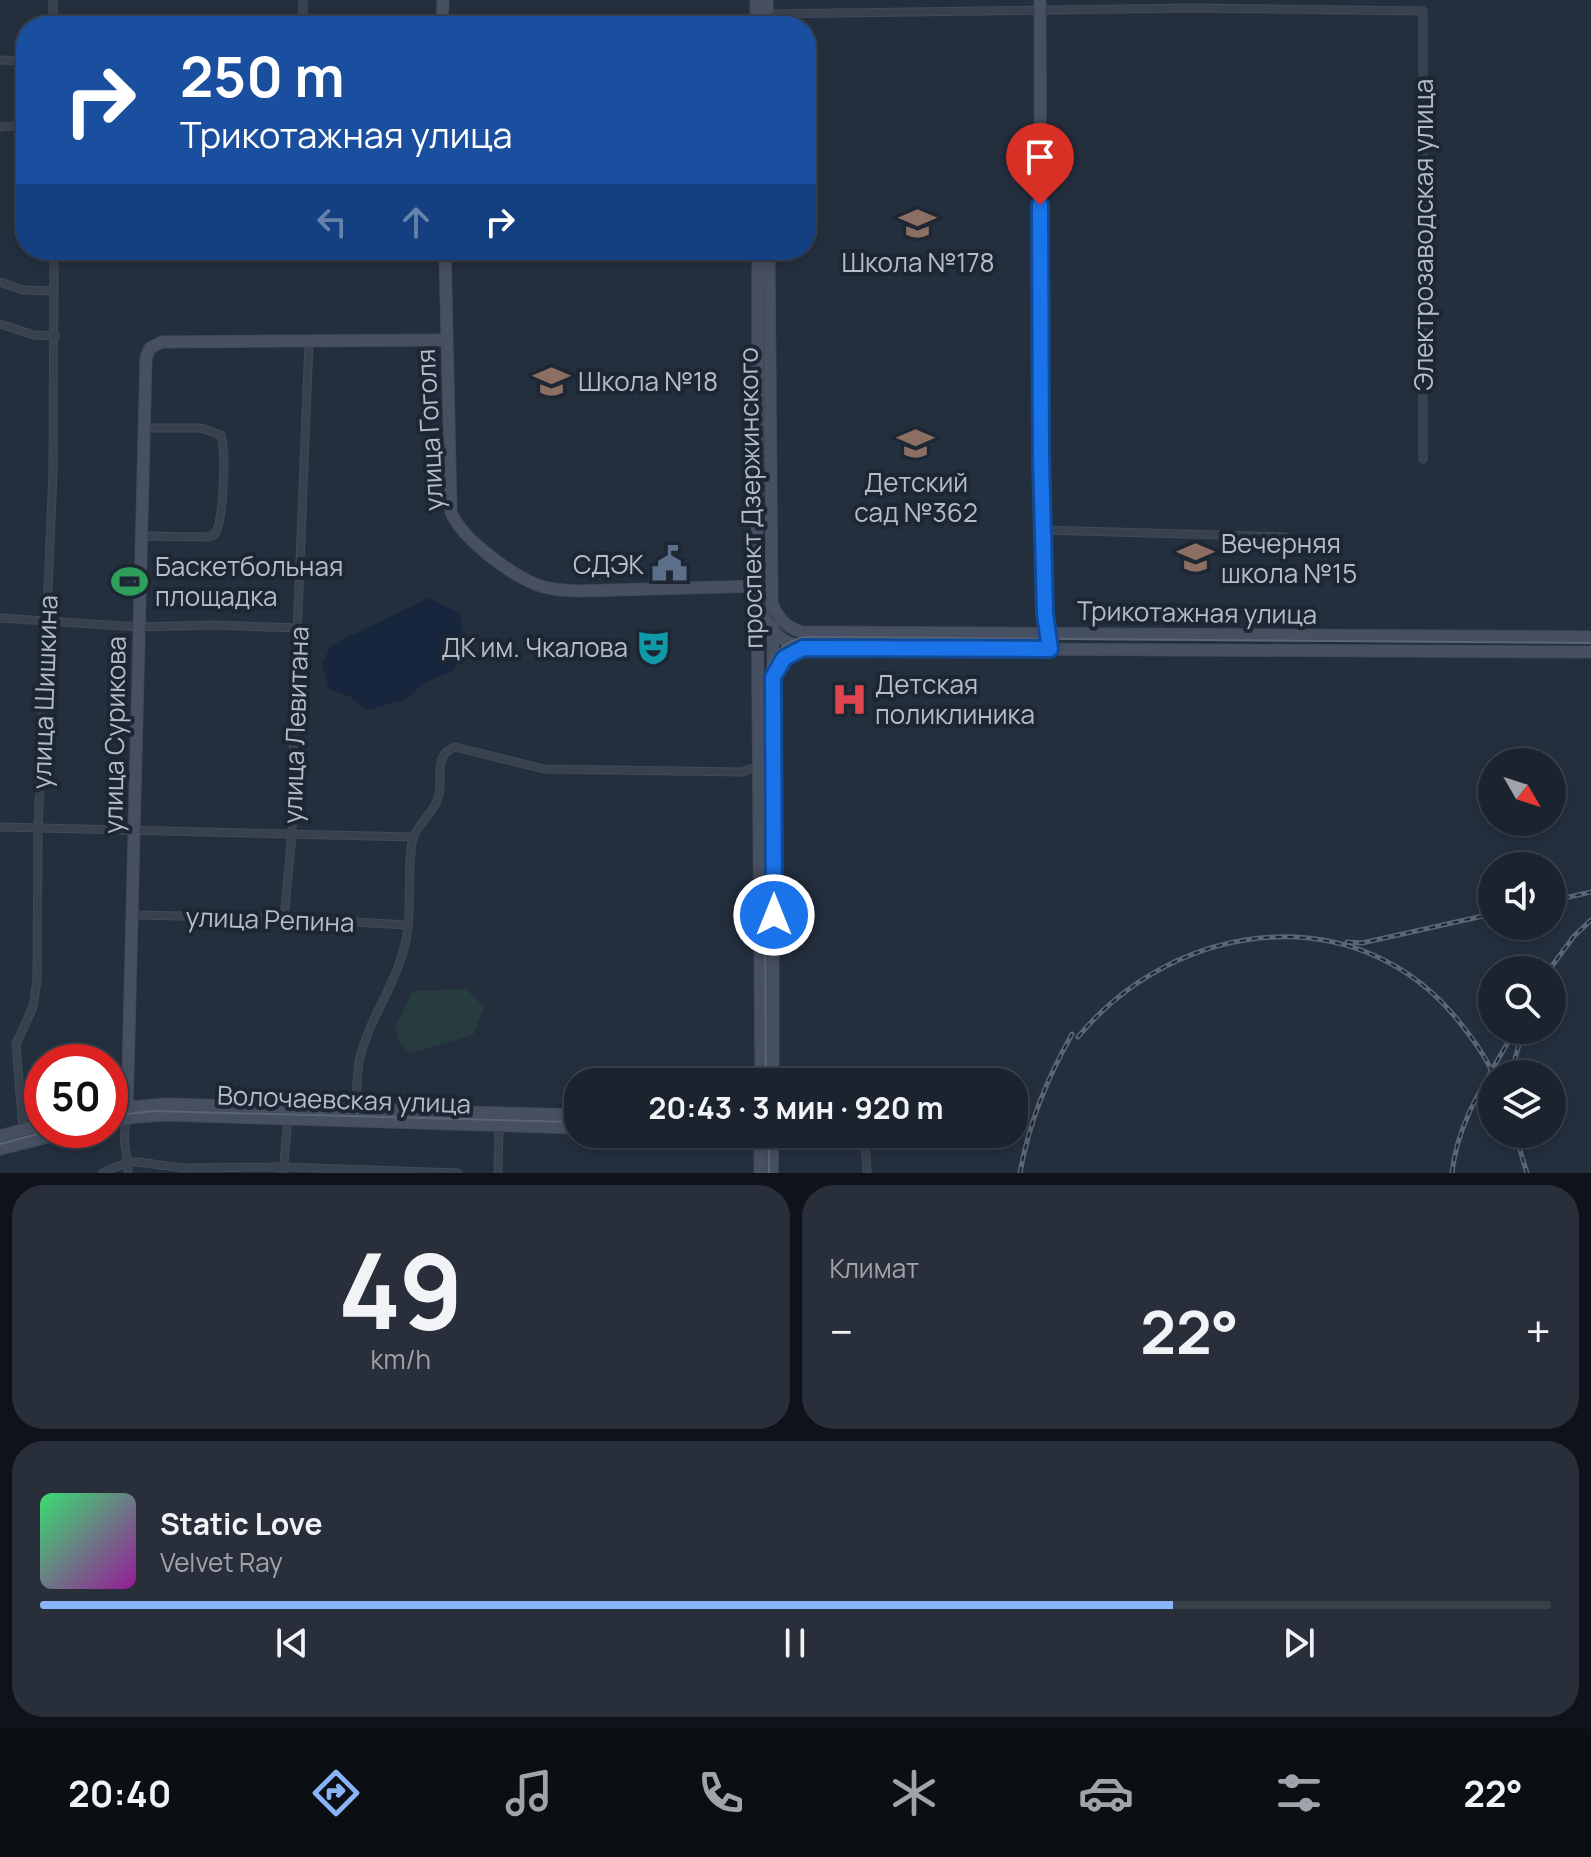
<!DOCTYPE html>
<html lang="ru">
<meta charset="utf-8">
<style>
body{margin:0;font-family:Manrope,sans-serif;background:#282f3a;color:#f1f3f6;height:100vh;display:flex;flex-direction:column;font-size:30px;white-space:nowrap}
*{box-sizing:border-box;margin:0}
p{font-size:26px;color:#a0a4aa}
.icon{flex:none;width:44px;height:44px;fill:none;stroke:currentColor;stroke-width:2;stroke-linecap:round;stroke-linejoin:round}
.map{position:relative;height:1173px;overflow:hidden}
.side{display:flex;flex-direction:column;gap:12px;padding:12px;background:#0f1319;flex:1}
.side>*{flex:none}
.banner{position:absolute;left:16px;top:16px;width:800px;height:244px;border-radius:32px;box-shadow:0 4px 12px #0003,0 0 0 2px #39404a;background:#1a4fa0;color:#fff;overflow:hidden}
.needle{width:52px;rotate:129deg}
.controls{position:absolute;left:1478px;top:748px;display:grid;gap:16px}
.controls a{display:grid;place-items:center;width:88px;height:88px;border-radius:50%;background:#1b232e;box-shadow:0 4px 12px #0003,0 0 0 2px #39404a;font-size:40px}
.speed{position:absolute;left:24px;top:1044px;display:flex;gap:16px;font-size:40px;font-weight:700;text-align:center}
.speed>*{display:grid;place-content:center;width:104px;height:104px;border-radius:50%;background:#1b232e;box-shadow:0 4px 12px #0003,0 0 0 2px #39404a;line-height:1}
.speed .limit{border:12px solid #d22;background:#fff;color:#111}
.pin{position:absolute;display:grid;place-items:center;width:68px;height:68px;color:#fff;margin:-82px -34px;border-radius:50% 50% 50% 0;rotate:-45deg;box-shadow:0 0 8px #0007}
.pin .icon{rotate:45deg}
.me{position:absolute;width:88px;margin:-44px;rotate:0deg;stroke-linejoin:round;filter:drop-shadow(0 0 6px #0008)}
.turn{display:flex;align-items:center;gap:28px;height:168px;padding:0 32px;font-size:36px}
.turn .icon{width:104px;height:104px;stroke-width:2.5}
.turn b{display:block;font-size:56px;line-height:68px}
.lanes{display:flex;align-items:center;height:76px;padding:0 32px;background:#0003;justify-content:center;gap:40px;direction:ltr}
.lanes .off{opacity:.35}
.big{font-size:60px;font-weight:700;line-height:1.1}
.side .widget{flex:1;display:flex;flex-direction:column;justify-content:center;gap:12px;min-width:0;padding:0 28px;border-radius:32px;background:#282f3a}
.side .dial{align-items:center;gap:0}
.dial b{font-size:104px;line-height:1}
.song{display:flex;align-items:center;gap:24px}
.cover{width:96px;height:96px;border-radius:12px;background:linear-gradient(135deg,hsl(140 70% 55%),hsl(300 70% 35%))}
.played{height:8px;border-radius:4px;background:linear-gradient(90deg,#8ab4f8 75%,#39404a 75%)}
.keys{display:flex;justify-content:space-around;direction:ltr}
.heat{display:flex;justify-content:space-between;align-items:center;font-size:44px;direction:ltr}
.side .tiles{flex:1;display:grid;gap:12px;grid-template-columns:1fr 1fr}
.widget:last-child{grid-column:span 2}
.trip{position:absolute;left:564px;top:1068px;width:464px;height:80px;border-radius:32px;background:#1b232e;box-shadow:0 4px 12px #0003,0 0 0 2px #39404a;font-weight:700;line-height:80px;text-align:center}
.menu{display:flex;height:128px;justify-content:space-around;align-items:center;background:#0b0e12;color:#a0a4aa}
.menu .icon{width:56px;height:56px}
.menu .active{color:#8ab4f8}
.menu b{font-size:36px;color:#f1f3f6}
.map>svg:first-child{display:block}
</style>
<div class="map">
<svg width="1591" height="1173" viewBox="0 0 1591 1173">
<rect width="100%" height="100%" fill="#242f3e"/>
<polygon fill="#263c3f" points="466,989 484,1007 473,1035 410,1053 401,1046 395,1028 413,991"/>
<polygon fill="#17263c" points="429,598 460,614 465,652 451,672 423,683 406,699 368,710 349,696 329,689 322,665 331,645"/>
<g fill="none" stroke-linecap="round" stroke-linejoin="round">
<defs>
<g id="street">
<polyline points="53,0 53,26"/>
<polyline points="303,0 303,26"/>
<polyline points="766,14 1192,8 1423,11 1423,459"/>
<polyline points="0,60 26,61"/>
<polyline points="0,127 26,125"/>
<polyline points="0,282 23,290 54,291"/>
<polyline points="0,324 34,335 55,336"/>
<polyline points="1043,530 1286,537"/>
<path d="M141,536L209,537L215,534C224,519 226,452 221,435L201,428H142"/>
<polyline points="0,618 138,627 213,625 298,628"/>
<polyline points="0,827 413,837"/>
<polyline points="132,915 284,918 408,925"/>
<polyline points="284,918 292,835 294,710 309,341"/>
<path d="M356,1112C357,1095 356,1074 360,1057C372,1010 402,979 408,927C411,905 407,852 414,836C420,821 436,811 439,794C443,776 433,755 455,747L544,769L742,772L758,766"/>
<path d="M127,1119C120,1144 129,1150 128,1173"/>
<polyline points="23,1130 16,1044 33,1007 37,980 38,829 53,472 54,250"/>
<polyline points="863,1134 865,1137 867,1173"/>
<polyline points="102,1173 128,1162 138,1162 183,1168 283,1167 458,1173"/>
<polyline points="283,1173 288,1118"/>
<polyline points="498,1173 499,1123"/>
</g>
<g id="secondary">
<polyline points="767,0 767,26"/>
<polyline points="1040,0 1041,457 1045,613 1050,649"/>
<polyline points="442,26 443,0"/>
<polyline points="756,26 756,0"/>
<path d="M445,250L451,512C461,538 509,573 535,584C549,590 564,590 579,591L758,586"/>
<polyline points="758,250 757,572 761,1082"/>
<polyline points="769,250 772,609"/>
<path d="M772,603C778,618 785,627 802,632L1591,637"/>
<path d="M758,605C767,627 779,642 803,648L1591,652"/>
<polyline points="773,627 773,1082"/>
<polyline points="774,676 784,658 803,648"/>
<polyline points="110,1109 166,1104 578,1115"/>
<polyline points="127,1112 146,358 150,348 162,342 446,340"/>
<polyline points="110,1122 135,1117 166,1115 578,1128"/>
<polyline points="0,1136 42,1125"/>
<polyline points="0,1149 76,1130"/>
<polyline points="760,1173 760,1134"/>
<polyline points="772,1173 773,1134"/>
</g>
</defs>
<use href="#street" stroke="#414a57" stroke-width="9"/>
<use href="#secondary" stroke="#414a57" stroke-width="13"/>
<use href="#street" stroke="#38414e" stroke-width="7"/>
<use href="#secondary" stroke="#465061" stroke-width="11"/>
<g stroke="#5a6575" stroke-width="2">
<path d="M766,1082L764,681C767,658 784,639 807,637L1591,643"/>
<polyline points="110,1116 153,1111 578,1122"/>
<polyline points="769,1134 769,1173"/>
<polyline points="0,1144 52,1130"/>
</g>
<defs>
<g id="rail">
<polyline points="1552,901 1591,892"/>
<polyline points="1347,942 1362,943 1492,914"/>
<polyline points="1549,970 1574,936 1591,920"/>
<path d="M1078,1037C1177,917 1364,894 1464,1028C1475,1042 1486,1057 1493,1074"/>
<polyline points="1515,1074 1515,1059 1523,1030"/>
<polyline points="1515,1134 1527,1173"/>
<path d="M1020,1173C1029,1122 1047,1079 1072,1034"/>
<path d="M1452,1173C1458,1118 1489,1077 1515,1030"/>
</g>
</defs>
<use href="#rail" stroke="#5a6575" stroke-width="5"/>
<use href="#rail" stroke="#1d2633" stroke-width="2" stroke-dasharray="6" stroke-linecap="butt"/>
</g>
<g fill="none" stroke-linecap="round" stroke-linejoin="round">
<defs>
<polyline id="route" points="774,915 773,677 784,658 803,648 1050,649 1045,613 1041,457 1040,205"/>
</defs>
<use href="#route" stroke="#114b97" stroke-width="20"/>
<use href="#route" stroke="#1a73e8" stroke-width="14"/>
</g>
<defs>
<symbol id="school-bare" viewBox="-9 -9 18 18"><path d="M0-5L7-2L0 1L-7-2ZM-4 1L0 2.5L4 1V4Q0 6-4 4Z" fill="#8d6e63" stroke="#1d2633" stroke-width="2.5" paint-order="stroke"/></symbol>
<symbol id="civic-bare" viewBox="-9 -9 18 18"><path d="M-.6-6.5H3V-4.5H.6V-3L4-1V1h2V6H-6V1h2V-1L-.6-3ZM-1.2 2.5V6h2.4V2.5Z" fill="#5c6f8a" stroke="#1d2633" stroke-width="2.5" paint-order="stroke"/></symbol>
<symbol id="stadium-bare" viewBox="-9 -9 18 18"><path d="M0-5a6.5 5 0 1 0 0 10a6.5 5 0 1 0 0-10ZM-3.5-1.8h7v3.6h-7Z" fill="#2e9e5b" stroke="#1d2633" stroke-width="2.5" paint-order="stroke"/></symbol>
<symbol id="theatre-bare" viewBox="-9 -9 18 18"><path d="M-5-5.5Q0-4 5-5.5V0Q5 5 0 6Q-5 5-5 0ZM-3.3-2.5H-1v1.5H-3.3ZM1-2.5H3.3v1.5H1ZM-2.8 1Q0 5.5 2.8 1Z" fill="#0f9aa8" stroke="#1d2633" stroke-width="2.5" paint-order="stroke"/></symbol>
<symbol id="hospital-bare" viewBox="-9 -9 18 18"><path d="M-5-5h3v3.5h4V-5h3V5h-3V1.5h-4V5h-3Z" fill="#e0444e" stroke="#1d2633" stroke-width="2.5" paint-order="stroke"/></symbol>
</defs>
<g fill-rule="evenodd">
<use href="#school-bare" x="892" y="198" width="51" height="51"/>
<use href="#school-bare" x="526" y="356" width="51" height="51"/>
<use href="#school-bare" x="890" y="418" width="51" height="51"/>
<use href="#school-bare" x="1170" y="532" width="51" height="51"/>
<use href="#civic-bare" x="644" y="538" width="51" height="51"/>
<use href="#stadium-bare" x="104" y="556" width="51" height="51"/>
<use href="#theatre-bare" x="628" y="622" width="51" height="51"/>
<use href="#hospital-bare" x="824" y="674" width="51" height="51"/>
</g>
<g text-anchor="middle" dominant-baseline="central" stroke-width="8" stroke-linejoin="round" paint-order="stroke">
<g font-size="26" fill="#b4bcc9" stroke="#1d2633">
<text transform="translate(1423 235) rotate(-90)">Электрозаводская улица</text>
<text transform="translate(429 430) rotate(-93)">улица Гоголя</text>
<text transform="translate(750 498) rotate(-91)">проспект Дзержинского</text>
<text transform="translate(1197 612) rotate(1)">Трикотажная улица</text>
<text transform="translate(44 692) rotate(-88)">улица Шишкина</text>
<text transform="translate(295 725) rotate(-88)">улица Левитана</text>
<text transform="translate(114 735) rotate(-89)">улица Сурикова</text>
<text transform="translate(270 919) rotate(2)">улица Репина</text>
<text transform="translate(344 1099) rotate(2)">Волочаевская улица</text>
</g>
<g font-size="26" fill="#b4bcc9" stroke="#1d2633" text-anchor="start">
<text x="918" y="262" text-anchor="middle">Школа №178</text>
<text x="578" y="381">Школа №18</text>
<text x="916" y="482" text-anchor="middle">Детский<tspan x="916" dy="30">сад №362</tspan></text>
<text x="1221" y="543">Вечерняя<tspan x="1221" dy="30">школа №15</tspan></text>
<text x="644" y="564" text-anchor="end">СДЭК</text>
<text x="155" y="566">Баскетбольная<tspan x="155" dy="30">площадка</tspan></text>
<text x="628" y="647" text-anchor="end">ДК им. Чкалова</text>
<text x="875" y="684">Детская<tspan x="875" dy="30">поликлиника</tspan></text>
</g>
</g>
</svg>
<div class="controls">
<a><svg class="needle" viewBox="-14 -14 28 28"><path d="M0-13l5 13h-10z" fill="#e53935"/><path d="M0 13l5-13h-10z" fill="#a0a4aa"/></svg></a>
<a><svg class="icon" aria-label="sound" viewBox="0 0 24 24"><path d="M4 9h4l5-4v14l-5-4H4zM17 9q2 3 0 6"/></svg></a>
<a><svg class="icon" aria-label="search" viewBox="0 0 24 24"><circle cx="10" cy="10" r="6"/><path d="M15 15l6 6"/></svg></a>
<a><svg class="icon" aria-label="layers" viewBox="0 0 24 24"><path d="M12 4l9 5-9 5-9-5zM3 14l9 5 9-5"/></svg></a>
</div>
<div class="speed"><div class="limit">50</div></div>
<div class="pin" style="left:1040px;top:205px;background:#d93025"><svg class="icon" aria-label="arrive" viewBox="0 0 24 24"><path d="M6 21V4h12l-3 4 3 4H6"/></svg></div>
<svg class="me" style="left:774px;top:915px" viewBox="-20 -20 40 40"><circle r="17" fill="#1a73e8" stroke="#fff" stroke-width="3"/><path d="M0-11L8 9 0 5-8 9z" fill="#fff"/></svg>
<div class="trip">20:43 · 3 мин · 920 m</div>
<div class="banner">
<div class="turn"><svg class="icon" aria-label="right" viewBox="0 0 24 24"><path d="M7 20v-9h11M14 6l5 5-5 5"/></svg><div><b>250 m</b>Трикотажная улица</div></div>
<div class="lanes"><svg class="icon off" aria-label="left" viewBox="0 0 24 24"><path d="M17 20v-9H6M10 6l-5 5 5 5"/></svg><svg class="icon off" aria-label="ahead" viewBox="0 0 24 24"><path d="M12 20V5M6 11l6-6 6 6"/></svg><svg class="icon" aria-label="right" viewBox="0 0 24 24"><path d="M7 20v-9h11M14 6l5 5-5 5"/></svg></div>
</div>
</div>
<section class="side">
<div class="tiles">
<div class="widget dial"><b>49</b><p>km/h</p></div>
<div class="widget"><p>Климат</p>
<div class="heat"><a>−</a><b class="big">22°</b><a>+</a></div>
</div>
<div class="widget">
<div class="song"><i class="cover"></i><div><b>Static Love</b><p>Velvet Ray</p></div></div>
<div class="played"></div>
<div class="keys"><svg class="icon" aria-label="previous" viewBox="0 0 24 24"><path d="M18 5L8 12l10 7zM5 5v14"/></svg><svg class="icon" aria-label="pause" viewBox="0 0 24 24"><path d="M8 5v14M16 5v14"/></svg><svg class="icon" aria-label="next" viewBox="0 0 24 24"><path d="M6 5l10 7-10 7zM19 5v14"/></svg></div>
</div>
</div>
</section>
<nav class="menu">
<b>20:40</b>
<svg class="icon active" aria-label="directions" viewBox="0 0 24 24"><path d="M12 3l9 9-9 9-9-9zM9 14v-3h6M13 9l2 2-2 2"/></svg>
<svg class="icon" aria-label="music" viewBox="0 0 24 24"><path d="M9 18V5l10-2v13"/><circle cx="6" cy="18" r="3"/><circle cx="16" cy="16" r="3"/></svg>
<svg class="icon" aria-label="phone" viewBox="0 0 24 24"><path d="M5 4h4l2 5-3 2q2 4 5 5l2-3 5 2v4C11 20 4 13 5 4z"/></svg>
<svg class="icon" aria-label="climate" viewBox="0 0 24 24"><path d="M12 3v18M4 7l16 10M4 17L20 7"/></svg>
<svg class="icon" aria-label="car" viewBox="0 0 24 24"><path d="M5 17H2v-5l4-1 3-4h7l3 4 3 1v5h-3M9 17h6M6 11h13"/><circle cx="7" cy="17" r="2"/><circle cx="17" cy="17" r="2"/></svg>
<svg class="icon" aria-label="filters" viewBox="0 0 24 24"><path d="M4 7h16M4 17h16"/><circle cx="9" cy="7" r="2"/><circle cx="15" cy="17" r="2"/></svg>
<b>22°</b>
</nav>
